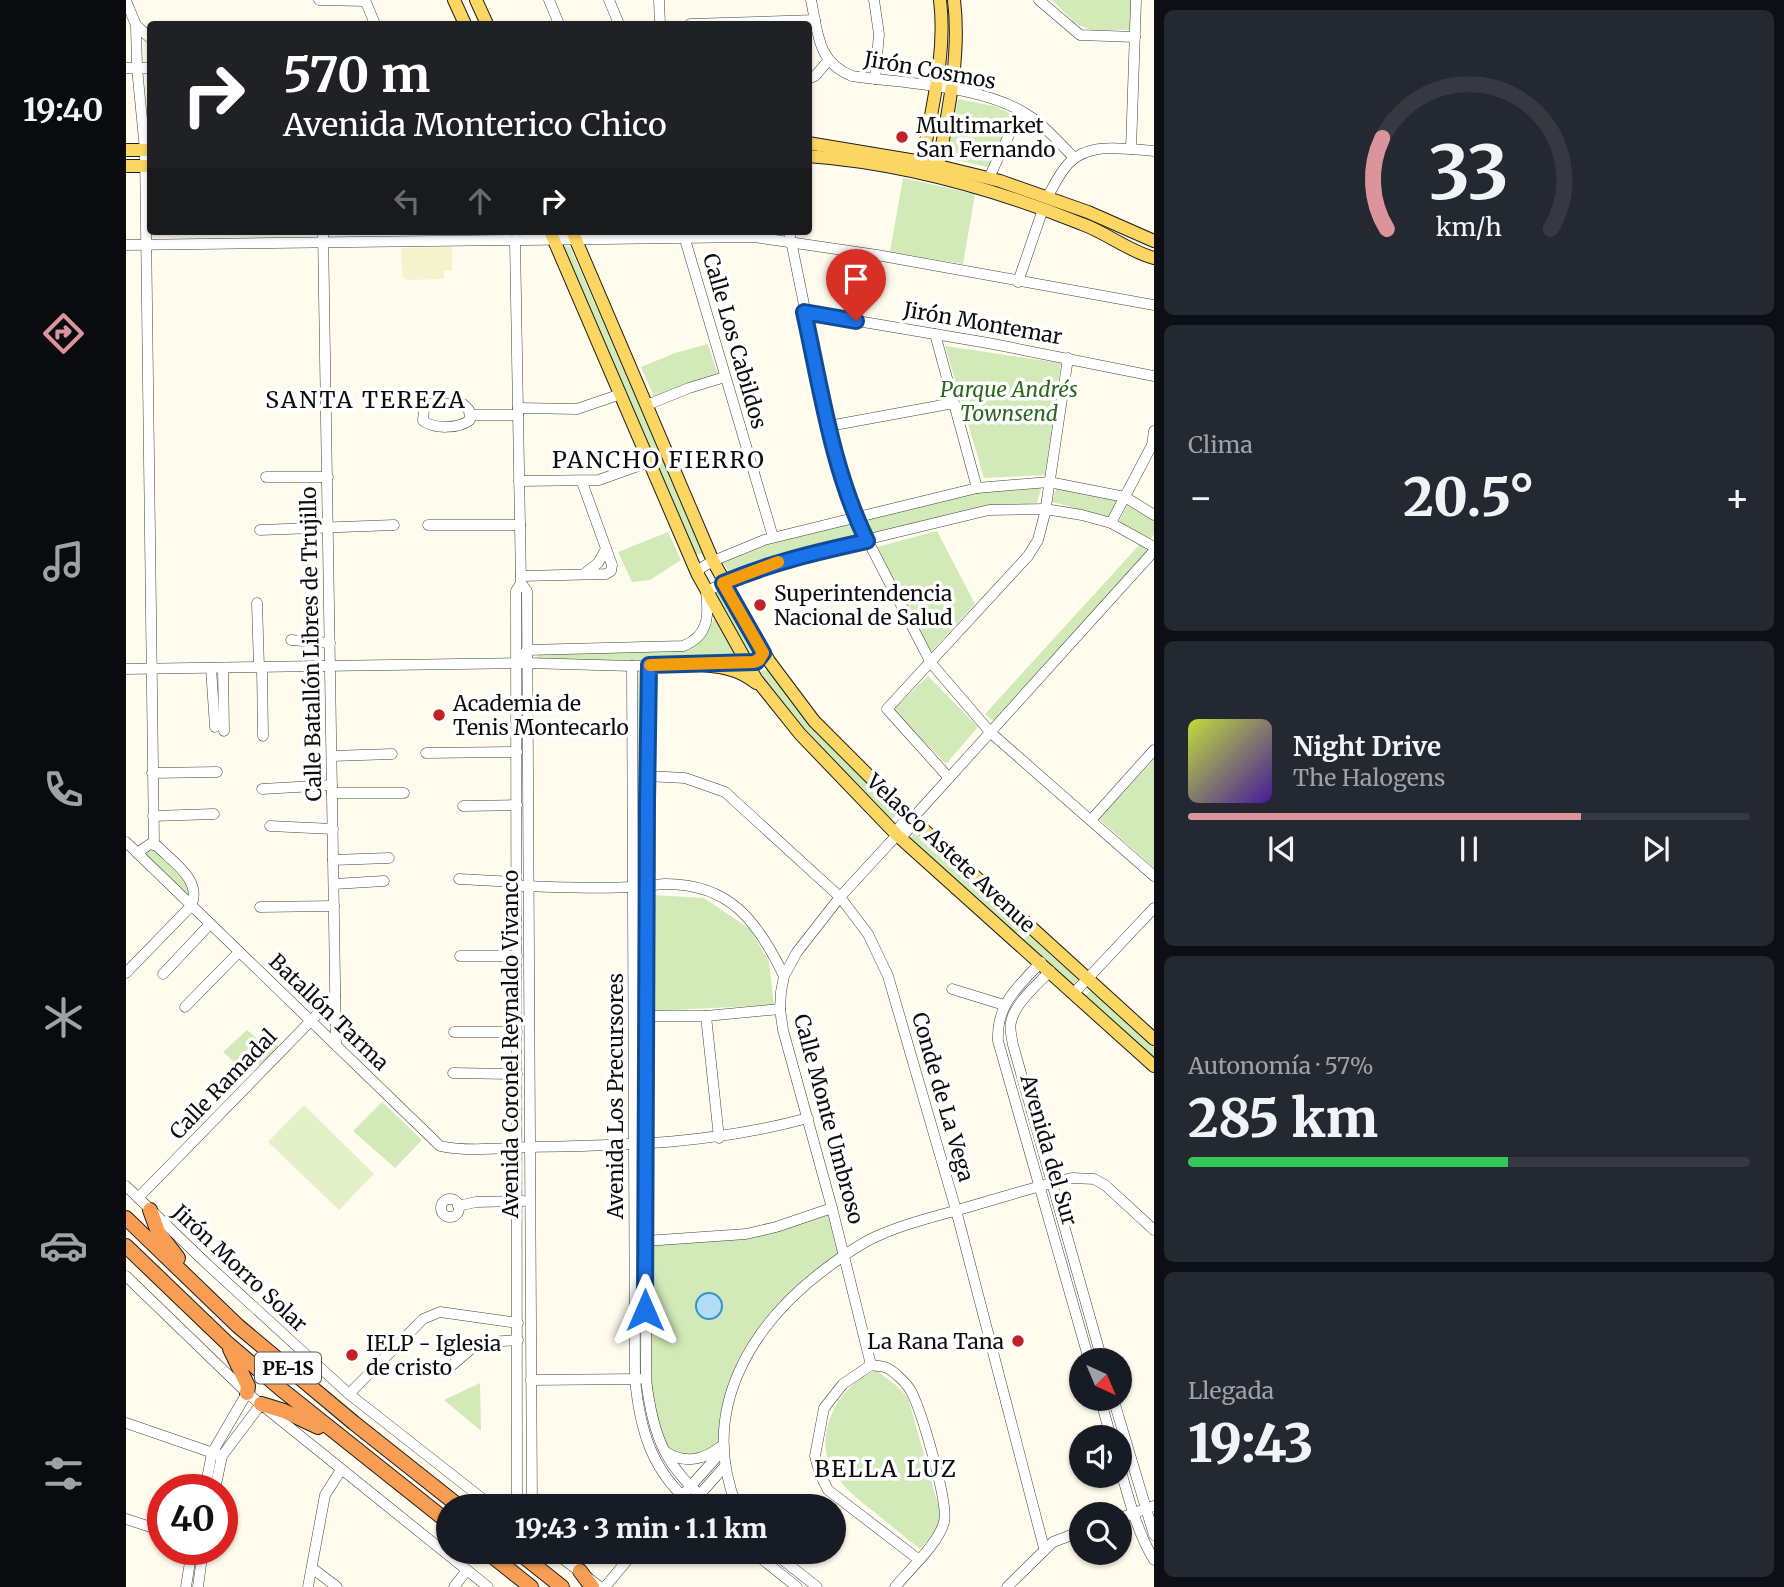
<!DOCTYPE html>
<html lang="es">
<meta charset="utf-8">
<style>
body{margin:0;font-family:Merriweather,serif;background:#242831;color:#f1f3f6;height:100vh;display:flex;flex-direction:column;font-size:26px;white-space:nowrap}
*{box-sizing:border-box;margin:0}
p{font-size:23px;color:#9ea1a6}
.icon{flex:none;width:38px;height:38px;fill:none;stroke:currentColor;stroke-width:2;stroke-linecap:round;stroke-linejoin:round}
.map{position:relative;flex:1;overflow:hidden}
.panel{display:flex;flex-direction:column;gap:10px;padding:10px;background:#0d0f14;width:630px}
.panel>*{flex:none}
.banner{position:absolute;left:21px;top:21px;width:665px;height:214px;border-radius:7px;box-shadow:0 2px 5px #0004;background:#202124;color:#fff;overflow:hidden}
.needle{width:46px;rotate:136deg}
.controls{position:absolute;left:943px;top:1348px;display:grid;gap:14px}
.controls a{display:grid;place-items:center;width:63px;height:63px;border-radius:50%;background:#171b24;box-shadow:0 2px 5px #0004;font-size:35px}
.speed{position:absolute;left:21px;top:1474px;display:flex;gap:14px;font-size:35px;font-weight:700;text-align:center}
.speed>*{display:grid;place-content:center;width:91px;height:91px;border-radius:50%;background:#171b24;box-shadow:0 2px 5px #0004;line-height:1}
.speed .limit{border:10px solid #d22;background:#fff;color:#111}
.pin{position:absolute;display:grid;place-items:center;width:60px;height:60px;color:#fff;margin:-72px -30px;border-radius:50% 50% 50% 0;rotate:-45deg;box-shadow:0 0 7px #0007}
.pin .icon{rotate:45deg}
.me{position:absolute;width:77px;margin:-38px;rotate:0deg;stroke-linejoin:round;filter:drop-shadow(0 0 5px #0008)}
.turn{display:flex;align-items:center;gap:24px;height:147px;padding:0 21px;font-size:32px}
.turn .icon{width:91px;height:91px;stroke-width:2.5}
.turn b{display:block;font-size:49px;line-height:60px}
.lanes{display:flex;align-items:center;height:66px;padding:0 21px;background:#0003;justify-content:center;gap:35px;direction:ltr}
.lanes .off{opacity:.35}
.big{font-size:52px;font-weight:800;line-height:1.1}
.panel .widget{flex:1;display:flex;flex-direction:column;justify-content:center;gap:10px;min-width:0;padding:0 24px;border-radius:10px;background:#242831}
.panel .dial{align-items:center;gap:0}
.dial svg{height:182px;overflow:visible;fill:none;stroke:#363941;stroke-width:7;stroke-linecap:round;text-anchor:middle}
.dial text{fill:#f1f3f6;stroke:none}
.song{display:flex;align-items:center;gap:21px}
.cover{width:84px;height:84px;border-radius:10px;background:linear-gradient(135deg,hsl(70 70% 55%),hsl(260 70% 35%))}
.played{height:7px;border-radius:4px;background:linear-gradient(90deg,#db959a 70%,#363941 70%)}
.keys{display:flex;justify-content:space-around;direction:ltr}
.heat{display:flex;justify-content:space-between;align-items:center;font-size:38px;direction:ltr}
.charge{height:10px;border-radius:5px;background:linear-gradient(90deg,#34c759 57%,#363941 0)}
.trip{position:absolute;left:310px;top:1494px;width:410px;height:70px;border-radius:35px;background:#171b24;box-shadow:0 2px 5px #0004;font-weight:800;line-height:70px;text-align:center}
main{display:flex;flex:1;min-height:0}
.menu{display:flex;flex-direction:column;width:126px;justify-content:space-around;align-items:center;background:#090b0e;color:#9ea1a6}
.menu .icon{width:49px;height:49px}
.menu .on{color:#db959a}
.menu b{font-size:32px;color:#f1f3f6}
.map>svg:first-child{display:block}
</style>
<main>
<nav class="menu">
<b>19:40</b>
<svg class="icon on" aria-label="directions" viewBox="0 0 24 24"><path d="M12 3l9 9-9 9-9-9zM9 14v-3h6M13 9l2 2-2 2"/></svg>
<svg class="icon" aria-label="music" viewBox="0 0 24 24"><path d="M9 18V5l10-2v13"/><circle cx="6" cy="18" r="3"/><circle cx="16" cy="16" r="3"/></svg>
<svg class="icon" aria-label="phone" viewBox="0 0 24 24"><path d="M5 4h4l2 5-3 2q2 4 5 5l2-3 5 2v4C11 20 4 13 5 4z"/></svg>
<svg class="icon" aria-label="climate" viewBox="0 0 24 24"><path d="M12 3v18M4 7l16 10M4 17L20 7"/></svg>
<svg class="icon" aria-label="car" viewBox="0 0 24 24"><path d="M5 17H2v-5l4-1 3-4h7l3 4 3 1v5h-3M9 17h6M6 11h13"/><circle cx="7" cy="17" r="2"/><circle cx="17" cy="17" r="2"/></svg>
<svg class="icon" aria-label="filters" viewBox="0 0 24 24"><path d="M4 7h16M4 17h16"/><circle cx="9" cy="7" r="2"/><circle cx="15" cy="17" r="2"/></svg>
</nav>
<div class="map">
<svg width="1028" height="1587" viewBox="0 0 1028 1587">
<rect width="100%" height="100%" fill="#fffcee"/>
<polygon fill="#f5f2ce" points="326,247 326,271 318,271 318,279 280,280 276,276 275,248"/>
<g fill="#d1eab7">
<polygon points="926,0 1006,0 1005,30 966,30 950,24"/>
<polygon points="832,99 868,106 890,116 866,168 821,158"/>
<polygon points="777,178 849,194 837,264 764,252"/>
<polygon points="440,245 444,247 579,553 568,555 435,248"/>
<polygon points="582,344 593,378 530,401 515,367 549,353"/>
<polygon points="819,346 935,363 919,475 858,478"/>
<polygon points="916,485 911,503 861,507 742,535 736,520 852,492"/>
<polygon points="930,488 956,491 991,501 984,517 926,502"/>
<polygon points="1001,505 1028,522 1028,534 1025,539 992,524"/>
<path d="M726,523L733,538C689,545 645,553 605,575L596,561L646,542Z"/>
<polygon points="811,531 849,604 803,654 751,547"/>
<polygon points="542,532 555,560 524,580 506,582 492,552"/>
<polygon points="1014,544 1020,547 1020,554 868,722 859,714"/>
<polygon points="595,589 598,591 632,653 631,656 625,658 587,593"/>
<polygon points="589,618 611,658 412,662 409,659 413,654 543,651 575,639"/>
<polygon points="643,669 772,813 764,821 678,734 629,673"/>
<polygon points="512,672 519,672 516,872 510,872"/>
<polygon points="802,676 852,727 820,764 767,710"/>
<polygon points="1028,759 1028,868 973,819"/>
<polygon points="791,830 897,926 890,934 784,838"/>
<polygon points="26,848 30,850 61,882 63,894 58,894 19,854"/>
<polygon points="527,895 578,898 624,929 643,962 648,1005 525,1011"/>
<polygon points="905,932 957,981 949,989 897,940"/>
<polygon points="967,987 1028,1043 1028,1059 960,996"/>
<polygon points="121,1030 133,1040 139,1035 153,1047 134,1065 125,1056 114,1067 97,1052"/>
<polygon points="256,1102 296,1140 269,1168 227,1131"/>
<polygon points="704,1214 714,1253 679,1279 639,1319 622,1344 612,1364 595,1424 593,1444 587,1450 560,1456 546,1451 538,1442 527,1401 522,1327 522,1244 598,1239"/>
<path d="M750,1370L771,1386L782,1398L815,1515L811,1530L794,1549C778,1536 763,1524 747,1511C715,1486 687,1461 705,1416C713,1395 730,1379 750,1370Z"/>
<polygon points="354,1383 355,1431 318,1400"/>
</g>
<polygon fill="#e3f1c9" points="178,1105 248,1174 213,1210 142,1142"/>
<circle fill="#b2ddf7" stroke="#3793d0" stroke-width="2" cx="583" cy="1306" r="13"/>
<g fill="none" stroke-linecap="round" stroke-linejoin="round">
<defs>
<g id="minor">
<polyline points="193,0 239,1"/>
<polyline points="239,0 249,24"/>
<polyline points="423,0 433,24"/>
<polyline points="483,0 493,24"/>
<polyline points="533,0 534,24"/>
<path d="M685,0C692,33 691,62 726,76C781,84 859,85 905,117C921,128 935,144 948,158"/>
<polyline points="748,0 753,34 749,79"/>
<polyline points="913,0 954,35 1009,37"/>
<polyline points="0,1 10,25 11,68 19,150 28,844"/>
<polyline points="564,24 689,20"/>
<polyline points="10,25 24,38"/>
<polyline points="0,68 24,68"/>
<polyline points="682,79 689,76 702,61"/>
<polyline points="1005,149 1010,0"/>
<polyline points="863,178 894,111"/>
<path d="M921,198C927,187 933,174 942,164C963,141 1000,149 1028,151"/>
<polyline points="197,231 210,1045"/>
<polyline points="663,231 710,461 729,516 805,663 865,733 1028,876"/>
<polyline points="558,236 647,537"/>
<polyline points="389,240 395,583 390,591 391,1507"/>
<polyline points="0,245 628,237 751,255 1028,305"/>
<polyline points="892,282 917,209"/>
<polyline points="678,312 862,343 1028,376"/>
<polyline points="809,334 851,488"/>
<path d="M302,404H337L343,410L344,420C332,429 309,429 297,421L298,408Z"/>
<polyline points="521,405 563,388 599,377"/>
<polyline points="392,408 451,409 495,394"/>
<polyline points="345,415 392,415"/>
<polyline points="703,426 828,403"/>
<polyline points="140,477 202,477"/>
<polyline points="393,481 473,480 523,462"/>
<polyline points="985,523 1026,445 1028,431"/>
<polyline points="302,525 394,525"/>
<polyline points="134,530 268,525"/>
<polyline points="571,573 575,568 587,561 638,540 851,488 923,482 999,497 1028,515"/>
<polyline points="458,574 472,563 480,549"/>
<polyline points="395,576 480,574 485,571 486,565 456,482"/>
<polyline points="395,583 401,591 406,1507"/>
<polyline points="131,603 133,668"/>
<polyline points="165,640 204,643"/>
<path d="M397,655L401,650L557,646C583,636 583,615 580,591L642,565L681,554L863,510L919,509L956,515L985,523L1028,547"/>
<polyline points="592,663 630,662 637,653"/>
<path d="M523,665L521,776L520,1379C527,1439 540,1469 588,1507"/>
<path d="M506,666L509,1379C514,1431 526,1473 569,1507"/>
<polyline points="85,668 89,727"/>
<polyline points="97,668 98,731"/>
<polyline points="136,668 137,736"/>
<polyline points="0,669 401,663 506,666 570,664"/>
<polyline points="300,753 391,752"/>
<polyline points="206,756 266,754"/>
<polyline points="26,773 91,772"/>
<polyline points="521,776 559,778 599,792 714,897 742,934 762,976 830,1210 918,1548"/>
<polyline points="823,778 761,709 902,556 912,540 919,513 942,358"/>
<polyline points="136,789 206,785"/>
<polyline points="206,793 278,793"/>
<polyline points="337,806 391,805"/>
<polyline points="27,816 88,814"/>
<polyline points="966,819 1028,750"/>
<polyline points="144,826 207,829"/>
<polyline points="771,835 778,834 786,826 786,819"/>
<path d="M0,842L314,1146C338,1152 380,1148 405,1147C503,1145 587,1144 682,1118"/>
<polyline points="207,860 263,858"/>
<polyline points="333,879 391,882"/>
<polyline points="208,884 258,881"/>
<path d="M397,886C433,887 470,889 506,887C516,887 527,885 538,884C604,883 632,922 658,976"/>
<polyline points="134,907 208,906"/>
<polyline points="334,956 391,956"/>
<path d="M915,962C892,987 870,1004 872,1041L963,1360"/>
<path d="M924,971C911,985 889,1003 885,1022C883,1029 886,1038 887,1045L976,1360"/>
<path d="M0,973L65,906C77,881 47,862 31,846L24,844L11,853"/>
<polyline points="37,974 84,924"/>
<polyline points="826,989 878,1005"/>
<polyline points="948,993 1028,908"/>
<polyline points="59,1007 113,952"/>
<polyline points="521,1016 580,1016 654,1009"/>
<polyline points="580,1016 593,1138"/>
<polyline points="328,1032 391,1032"/>
<polyline points="327,1073 391,1074"/>
<polyline points="0,1186 82,1265 223,1394 367,1507"/>
<polyline points="12,1198 209,996"/>
<circle cx="324" cy="1208" r="9"/>
<polyline points="332,1206 350,1202 397,1201"/>
<polyline points="519,1241 620,1234 650,1227 706,1208"/>
<polyline points="0,1276 121,1393 362,1587"/>
<path d="M745,1365L706,1208L657,1030L654,1009L655,992L658,976L671,952L714,897L771,835C772,826 778,820 786,819L1028,551"/>
<polyline points="324,1367 352,1343 392,1340"/>
<polyline points="405,1380 513,1379"/>
<polyline points="223,1394 297,1319 314,1312 392,1323"/>
<polyline points="974,1398 985,1437"/>
<polyline points="987,1398 1028,1535"/>
<polyline points="0,1423 96,1456"/>
<path d="M540,1452C558,1464 578,1460 594,1447"/>
<path d="M994,1468C1003,1499 1011,1532 1028,1560"/>
<polyline points="79,1489 86,1453 121,1393"/>
<polyline points="89,1489 96,1456 135,1404"/>
<polyline points="569,1500 599,1466"/>
<polyline points="546,1507 597,1450"/>
<path d="M611,1507C571,1408 627,1321 706,1264C721,1253 738,1241 756,1234C781,1223 807,1217 832,1210C870,1199 908,1187 946,1178L968,1179L979,1185L1028,1230"/>
<polyline points="994,1518 1028,1506"/>
<polyline points="0,1519 37,1531"/>
<polyline points="428,1552 474,1587"/>
<polyline points="627,1552 671,1587"/>
<polyline points="647,1552 691,1587"/>
<polyline points="186,1568 211,1587"/>
<polyline points="60,1587 66,1549"/>
<polyline points="72,1587 77,1549"/>
<polyline points="182,1587 199,1495 215,1470"/>
<polyline points="328,1587 341,1570"/>
<polyline points="479,1587 508,1552"/>
<path d="M769,1587C783,1570 813,1543 818,1522C823,1503 795,1410 785,1391C781,1384 768,1371 761,1368C757,1366 750,1366 745,1365L717,1384L698,1408L689,1456L694,1474L702,1490L792,1559"/>
<polyline points="881,1587 927,1542 956,1531"/>
</g>
<g id="major">
<polyline points="328,0 339,24"/>
<polyline points="350,0 361,24"/>
<polyline points="682,143 796,162 874,181 962,212 1028,241"/>
<polyline points="0,150 24,150"/>
<path d="M682,156C777,163 869,189 956,224C981,233 1002,251 1028,258"/>
<polyline points="0,166 24,166"/>
<path d="M795,169C804,114 821,56 814,0"/>
<path d="M811,172C821,117 835,56 828,0"/>
<polyline points="424,231 571,573 630,679 674,734 771,835 1028,1066"/>
<polyline points="446,231 587,561 643,661 688,721 786,819 1028,1039"/>
<path d="M565,664C590,666 611,667 630,683"/>
</g>
<g id="highway">
<polyline points="24,1210 32,1232 52,1258"/>
<polyline points="0,1218 112,1326 228,1423 334,1507"/>
<polyline points="0,1246 100,1342 155,1389 322,1522"/>
<polyline points="104,1349 122,1386 121,1393"/>
<polyline points="135,1404 158,1411 192,1427"/>
<polyline points="361,1552 405,1587"/>
<polyline points="392,1552 436,1587"/>
<polyline points="454,1571 466,1587"/>
</g>
</defs>
<use href="#minor" stroke="#404040" stroke-width="11"/>
<use href="#major" stroke="#1e1e1e" stroke-width="14"/>
<use href="#highway" stroke="#1e1e1e" stroke-width="16"/>
<use href="#minor" stroke="#fff" stroke-width="10"/>
<use href="#major" stroke="#fbd662" stroke-width="12"/>
<use href="#highway" stroke="#f79e54" stroke-width="14"/>
</g>
<g fill="none" stroke-linecap="round" stroke-linejoin="round">
<defs>
<path id="route" d="M519,1310L521,803L523,665L630,662L637,653L597,583C644,563 691,552 741,541C706,469 695,389 678,312L730,321"/>
</defs>
<use href="#route" stroke="#114b97" stroke-width="18"/>
<use href="#route" stroke="#1a73e8" stroke-width="12"/>
<polyline stroke="#f59e0b" stroke-width="12" points="524,665 627,662 633,660 637,653 597,583 652,562"/>
</g>
<g fill="#c1222a" stroke="#fff" stroke-width="2.5">
<circle cx="776" cy="137" r="7"/>
<circle cx="634" cy="605" r="7"/>
<circle cx="313" cy="715" r="7"/>
<circle cx="892" cy="1341" r="7"/>
<circle cx="226" cy="1355" r="7"/>
</g>
<g text-anchor="middle" dominant-baseline="central" stroke-width="7" stroke-linejoin="round" paint-order="stroke">
<rect fill="#fff" stroke="#565656" stroke-width="2" x="129" y="1352.5" width="66" height="31" rx="5"/>
<g font-size="19" font-weight="bold" fill="#0d0d0d">
<text x="162" y="1368">PE-1S</text>
</g>
<g font-size="21" fill="#0d0d0d" stroke="#fff">
<text transform="translate(804 70) rotate(10)">Jirón Cosmos</text>
<text transform="translate(857 323) rotate(10)">Jirón Montemar</text>
<text transform="translate(609 341) rotate(74)">Calle Los Cabildos</text>
<text transform="translate(185 644) rotate(-91)">Calle Batallón Libres de Trujillo</text>
<text transform="translate(825 853) rotate(43)">Velasco Astete Avenue</text>
<text transform="translate(203 1012) rotate(44)">Batallón Tarma</text>
<text transform="translate(384 1044) rotate(-90)">Avenida Coronel Reynaldo Vivanco</text>
<text transform="translate(97 1084) rotate(-46)">Calle Ramadal</text>
<text transform="translate(489 1096) rotate(-90)">Avenida Los Precursores</text>
<text transform="translate(817 1097) rotate(74)">Conde de La Vega</text>
<text transform="translate(703 1119) rotate(75)">Calle Monte Umbroso</text>
<text transform="translate(923 1150) rotate(74)">Avenida del Sur</text>
<text transform="translate(114 1268) rotate(43)">Jirón Morro Solar</text>
</g>
<g font-size="21" fill="#0d0d0d" stroke="#fff" text-anchor="start">
<text x="790" y="125">Multimarket<tspan x="790" dy="24">San Fernando</tspan></text>
<text x="648" y="593">Superintendencia<tspan x="648" dy="24">Nacional de Salud</tspan></text>
<text x="327" y="703">Academia de<tspan x="327" dy="24">Tenis Montecarlo</tspan></text>
<text x="878" y="1341" text-anchor="end">La Rana Tana</text>
<text x="240" y="1343">IELP - Iglesia<tspan x="240" dy="24">de cristo</tspan></text>
</g>
<g font-size="21" font-style="italic" fill="#2c671c" stroke="#fff">
<text x="883" y="389">Parque Andrés<tspan x="883" dy="24">Townsend</tspan></text>
</g>
<g font-size="23" letter-spacing="2" fill="#0d0d0d" stroke="#fff">
<text x="240" y="399">SANTA TEREZA</text>
<text x="533" y="459">PANCHO FIERRO</text>
<text x="760" y="1468">BELLA LUZ</text>
</g>
</g>
</svg>
<div class="controls">
<a><svg class="needle" viewBox="-14 -14 28 28"><path d="M0-13l5 13h-10z" fill="#e53935"/><path d="M0 13l5-13h-10z" fill="#9ea1a6"/></svg></a>
<a><svg class="icon" aria-label="sound" viewBox="0 0 24 24"><path d="M4 9h4l5-4v14l-5-4H4zM17 9q2 3 0 6"/></svg></a>
<a><svg class="icon" aria-label="search" viewBox="0 0 24 24"><circle cx="10" cy="10" r="6"/><path d="M15 15l6 6"/></svg></a>
</div>
<div class="speed"><div class="limit">40</div></div>
<div class="pin" style="left:730px;top:321px;background:#d93025"><svg class="icon" aria-label="arrive" viewBox="0 0 24 24"><path d="M6 21V4h12l-3 4 3 4H6"/></svg></div>
<svg class="me" style="left:519px;top:1310px" viewBox="-20 -20 40 40"><path d="M0-17L14 15 0 8-14 15z" fill="#1a73e8" stroke="#fff" stroke-width="4"/></svg>
<div class="trip">19:43 · 3 min · 1.1 km</div>
<div class="banner">
<div class="turn"><svg class="icon" aria-label="right" viewBox="0 0 24 24"><path d="M7 20v-9h11M14 6l5 5-5 5"/></svg><div><b>570 m</b>Avenida Monterico Chico</div></div>
<div class="lanes"><svg class="icon off" aria-label="left" viewBox="0 0 24 24"><path d="M17 20v-9H6M10 6l-5 5 5 5"/></svg><svg class="icon off" aria-label="ahead" viewBox="0 0 24 24"><path d="M12 20V5M6 11l6-6 6 6"/></svg><svg class="icon" aria-label="right" viewBox="0 0 24 24"><path d="M7 20v-9h11M14 6l5 5-5 5"/></svg></div>
</div>
</div>
<section class="panel">
<div class="widget dial"><svg viewBox="0 0 100 80">
<path d="M14 69A42 42 0 1 1 86 69"/>
<path d="M14 69A42 42 0 0 1 12 29" stroke="#db959a"/>
<text x="50" y="56" font-size="32" font-weight="700">33</text>
<text x="50" y="72" font-size="11">km/h</text>
</svg></div>
<div class="widget"><p>Clima</p>
<div class="heat"><a>−</a><b class="big">20.5°</b><a>+</a></div>
</div>
<div class="widget">
<div class="song"><i class="cover"></i><div><b>Night Drive</b><p>The Halogens</p></div></div>
<div class="played"></div>
<div class="keys"><svg class="icon" aria-label="previous" viewBox="0 0 24 24"><path d="M18 5L8 12l10 7zM5 5v14"/></svg><svg class="icon" aria-label="pause" viewBox="0 0 24 24"><path d="M8 5v14M16 5v14"/></svg><svg class="icon" aria-label="next" viewBox="0 0 24 24"><path d="M6 5l10 7-10 7zM19 5v14"/></svg></div>
</div>
<div class="widget"><p>Autonomía · 57%</p><b class="big">285 km</b><div class="charge"></div></div>
<div class="widget"><p>Llegada</p><b class="big">19:43</b></div>
</section>
</main>
